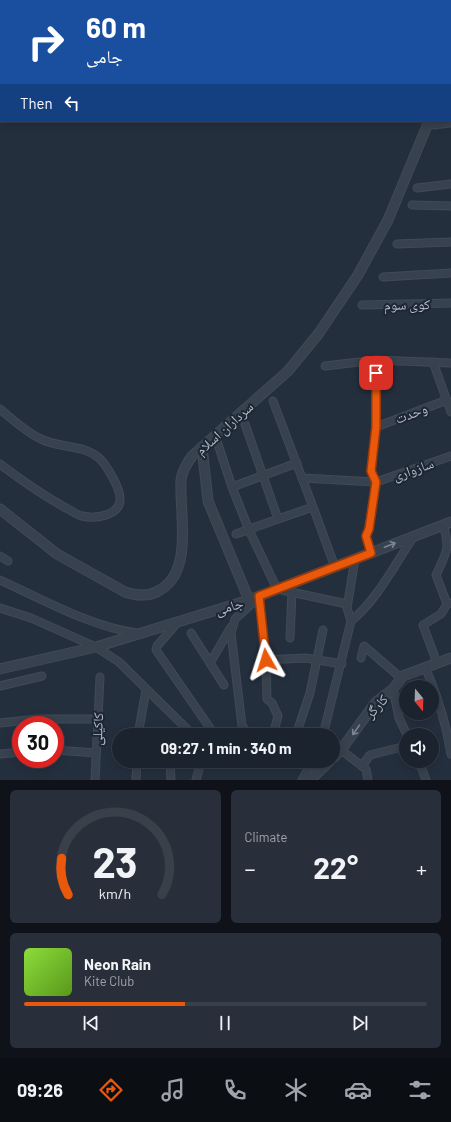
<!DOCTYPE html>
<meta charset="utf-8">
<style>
body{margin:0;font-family:Barlow,"Noto Naskh Arabic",sans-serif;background:#282f3a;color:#f1f3f6;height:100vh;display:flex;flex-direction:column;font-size:15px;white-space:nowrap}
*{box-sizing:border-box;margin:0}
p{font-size:13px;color:#a0a4aa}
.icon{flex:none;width:22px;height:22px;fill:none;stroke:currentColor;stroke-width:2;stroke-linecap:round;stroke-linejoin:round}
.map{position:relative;height:780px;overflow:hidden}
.details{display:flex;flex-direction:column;gap:10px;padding:10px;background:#0f1319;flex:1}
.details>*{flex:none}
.banner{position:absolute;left:0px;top:0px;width:451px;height:122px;box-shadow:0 2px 10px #0003,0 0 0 1px #39404a;background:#1a4fa0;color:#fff;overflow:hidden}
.needle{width:26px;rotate:161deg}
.tools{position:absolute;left:399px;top:680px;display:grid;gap:8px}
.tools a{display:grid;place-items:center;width:40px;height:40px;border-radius:50%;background:#1b232e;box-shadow:0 2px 10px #0003,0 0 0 1px #39404a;font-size:20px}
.speed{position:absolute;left:12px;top:716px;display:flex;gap:8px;font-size:20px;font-weight:700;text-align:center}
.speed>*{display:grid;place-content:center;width:52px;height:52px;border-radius:50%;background:#1b232e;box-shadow:0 2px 10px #0003,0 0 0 1px #39404a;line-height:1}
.speed .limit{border:6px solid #d22;background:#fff;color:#111}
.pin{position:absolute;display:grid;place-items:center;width:34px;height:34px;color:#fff;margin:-17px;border-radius:8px;box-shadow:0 2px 6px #0006}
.me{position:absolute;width:44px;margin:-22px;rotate:354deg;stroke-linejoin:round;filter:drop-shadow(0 0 3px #0008)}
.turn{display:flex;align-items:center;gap:14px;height:84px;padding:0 20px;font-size:18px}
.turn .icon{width:52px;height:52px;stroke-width:2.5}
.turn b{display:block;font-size:28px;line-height:34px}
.then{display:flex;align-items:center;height:38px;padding:0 20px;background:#0003;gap:8px;font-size:15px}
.big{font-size:30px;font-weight:700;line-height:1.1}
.details .widget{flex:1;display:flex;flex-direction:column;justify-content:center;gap:6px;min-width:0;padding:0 14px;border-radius:6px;background:#282f3a}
.details .dial{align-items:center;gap:0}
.dial svg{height:104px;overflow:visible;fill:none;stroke:#39404a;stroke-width:7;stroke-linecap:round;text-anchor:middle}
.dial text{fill:#f1f3f6;stroke:none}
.song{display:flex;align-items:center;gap:12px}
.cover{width:48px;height:48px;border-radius:6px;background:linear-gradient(135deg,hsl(90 70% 55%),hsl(90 70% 35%))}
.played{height:4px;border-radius:2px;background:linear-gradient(90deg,#ea580c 40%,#39404a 40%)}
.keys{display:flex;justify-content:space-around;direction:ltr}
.heat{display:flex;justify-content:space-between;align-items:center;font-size:22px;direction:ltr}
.details .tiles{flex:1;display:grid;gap:10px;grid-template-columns:1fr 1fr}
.widget:last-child{grid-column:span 2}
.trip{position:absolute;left:112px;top:728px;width:228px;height:40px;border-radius:20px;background:#1b232e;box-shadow:0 2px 10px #0003,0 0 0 1px #39404a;font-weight:700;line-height:40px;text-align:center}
.dock{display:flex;height:64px;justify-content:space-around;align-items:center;background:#0b0e12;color:#a0a4aa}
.dock .icon{width:28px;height:28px}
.dock .current{color:#ea580c}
.dock b{font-size:18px;color:#f1f3f6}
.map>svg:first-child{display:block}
</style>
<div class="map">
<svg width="451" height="780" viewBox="0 0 451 780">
<rect width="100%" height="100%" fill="#242f3e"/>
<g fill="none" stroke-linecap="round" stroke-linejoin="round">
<defs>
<g id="minor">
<polyline points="434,125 451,123"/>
<polyline points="417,188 451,184"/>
<polyline points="412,205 451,206"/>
<polyline points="397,244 451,242"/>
<polyline points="383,277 451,273"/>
<polyline points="362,305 451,303"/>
<polyline points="433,362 451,412"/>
<polyline points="325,366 376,360 451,363"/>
<polyline points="273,401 313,507"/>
<path d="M0,409C12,419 25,431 39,438C58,449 81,443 99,458C106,464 120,488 120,498C121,516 95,519 82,516C76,515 71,510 66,508C43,495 21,480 0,464"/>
<polyline points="245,424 278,519 313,507 335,567"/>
<polyline points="376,427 447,400"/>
<polyline points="215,435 232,487 297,463"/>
<polyline points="302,478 376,482 451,456"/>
<polyline points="232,487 249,530 277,589 347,604"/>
<path d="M443,525C451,549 446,553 436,575L447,604L451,603"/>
<polyline points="236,534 278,519"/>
<polyline points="371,553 366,536 369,529 376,482 371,471 376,427 376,360"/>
<polyline points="0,556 8,561"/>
<path d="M0,580C42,599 91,627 137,633"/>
<polyline points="259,596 266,660 267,699 272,703 278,716 273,735"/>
<polyline points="0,608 31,618 96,647 119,662 193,735"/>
<path d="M351,621C378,599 395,564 414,536"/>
<polyline points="177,623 157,646 156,650 210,728"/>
<polyline points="191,633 224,685"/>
<polyline points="290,638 292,592"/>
<polyline points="361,658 364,646 401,678"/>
<polyline points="262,660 306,658 342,664"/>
<polyline points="210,663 231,627"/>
<polyline points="437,663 423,625 441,614 447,604"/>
<path d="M425,667C438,696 446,723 451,754"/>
<polyline points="0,686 42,676"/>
<polyline points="393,689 399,718 407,735"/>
<polyline points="0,723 37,719 98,719"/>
<polyline points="249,734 242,726 231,633 235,619 258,598"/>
<polyline points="138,735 146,690"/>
<polyline points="296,735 310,693 323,630"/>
<polyline points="323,735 351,621 347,608 355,559"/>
<polyline points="55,750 96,753"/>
<polyline points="341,750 366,769 368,780"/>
<polyline points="0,754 21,752"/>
<polyline points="170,761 171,780"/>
<polyline points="231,761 234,762 263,761"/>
<polyline points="419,761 426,780"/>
<polyline points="362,766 370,755 406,746"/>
<polyline points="95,780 100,677"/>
<polyline points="136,780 137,761"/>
<polyline points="196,780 201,761"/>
<polyline points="302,780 312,761"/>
</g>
<g id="tertiary">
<polyline points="450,10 450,0"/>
<polyline points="202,447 208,501 249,600"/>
<path d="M0,509L57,554L125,592C137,596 149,597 160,590C194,571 179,512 181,480C182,471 187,463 192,456L288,371L319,333L358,275L388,220L429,121"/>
<polyline points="0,669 96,647 249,600 451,522"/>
<polyline points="333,758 341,750 376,702 393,689 403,676 451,658"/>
<polyline points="310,780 330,761"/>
</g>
</defs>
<use href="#minor" stroke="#414a57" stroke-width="9"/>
<use href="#tertiary" stroke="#414a57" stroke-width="11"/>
<use href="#minor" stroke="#38414e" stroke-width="7"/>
<use href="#tertiary" stroke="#38414e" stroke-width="9"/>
</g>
<defs><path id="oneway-shaft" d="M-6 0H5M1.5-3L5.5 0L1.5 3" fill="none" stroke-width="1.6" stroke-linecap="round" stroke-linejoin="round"/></defs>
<g stroke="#7c8592">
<use href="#oneway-shaft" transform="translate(390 545) rotate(-21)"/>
<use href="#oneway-shaft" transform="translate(356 730) rotate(126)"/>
</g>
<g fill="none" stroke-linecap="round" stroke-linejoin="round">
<defs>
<polyline id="route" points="266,660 259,596 371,553 366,536 369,529 376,482 371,471 376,427 376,373"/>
</defs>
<use href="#route" stroke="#983908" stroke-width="10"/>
<use href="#route" stroke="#ea580c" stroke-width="7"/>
</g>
<g text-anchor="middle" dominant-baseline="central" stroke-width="4" stroke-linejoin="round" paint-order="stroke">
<g font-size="14" fill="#b4bcc9" stroke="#1d2633">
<text transform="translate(407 304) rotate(-1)">کوی سوم</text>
<text transform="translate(411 413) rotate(-21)">وحدت</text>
<text transform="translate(224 428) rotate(-42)">سرداران اسلام</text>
<text transform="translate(413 469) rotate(-19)">سازواری</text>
<text transform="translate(229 606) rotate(-17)">جامی</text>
<text transform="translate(376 706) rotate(-48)">کارگر</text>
<text transform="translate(97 729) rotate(-87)">کاکیلی</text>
</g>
</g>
</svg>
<div class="tools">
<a><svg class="needle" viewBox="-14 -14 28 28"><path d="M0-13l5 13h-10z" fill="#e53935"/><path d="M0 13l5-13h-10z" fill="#a0a4aa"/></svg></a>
<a><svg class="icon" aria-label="sound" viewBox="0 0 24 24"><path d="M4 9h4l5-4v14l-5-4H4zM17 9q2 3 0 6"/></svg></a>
</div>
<div class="speed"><div class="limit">30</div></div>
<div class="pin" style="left:376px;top:373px;background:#d93025"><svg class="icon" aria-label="arrive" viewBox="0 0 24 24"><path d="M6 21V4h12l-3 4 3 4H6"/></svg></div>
<svg class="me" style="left:266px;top:660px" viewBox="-20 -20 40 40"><path d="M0-17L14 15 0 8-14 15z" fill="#ea580c" stroke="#fff" stroke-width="4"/></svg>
<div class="trip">09:27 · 1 min · 340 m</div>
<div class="banner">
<div class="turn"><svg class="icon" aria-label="right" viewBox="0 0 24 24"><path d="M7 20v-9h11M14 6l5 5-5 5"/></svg><div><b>60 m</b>جامی</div></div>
<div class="then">Then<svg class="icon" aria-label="left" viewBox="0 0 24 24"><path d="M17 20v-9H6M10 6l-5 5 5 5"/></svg></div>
</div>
</div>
<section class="details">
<div class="tiles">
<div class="widget dial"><svg viewBox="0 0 100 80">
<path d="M14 69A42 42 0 1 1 86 69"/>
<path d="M14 69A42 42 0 0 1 9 41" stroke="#ea580c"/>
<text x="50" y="56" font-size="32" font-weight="700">23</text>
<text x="50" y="72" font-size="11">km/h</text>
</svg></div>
<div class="widget"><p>Climate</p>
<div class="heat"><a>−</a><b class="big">22°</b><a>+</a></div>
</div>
<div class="widget">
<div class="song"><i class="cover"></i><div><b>Neon Rain</b><p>Kite Club</p></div></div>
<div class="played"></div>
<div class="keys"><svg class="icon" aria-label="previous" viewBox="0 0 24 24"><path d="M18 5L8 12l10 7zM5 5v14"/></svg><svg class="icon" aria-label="pause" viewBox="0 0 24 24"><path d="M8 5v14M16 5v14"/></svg><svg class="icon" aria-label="next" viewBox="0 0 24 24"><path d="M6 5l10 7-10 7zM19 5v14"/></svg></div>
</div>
</div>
</section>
<nav class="dock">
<b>09:26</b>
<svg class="icon current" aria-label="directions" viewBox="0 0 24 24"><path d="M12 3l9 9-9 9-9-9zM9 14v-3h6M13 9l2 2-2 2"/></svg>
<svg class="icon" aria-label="music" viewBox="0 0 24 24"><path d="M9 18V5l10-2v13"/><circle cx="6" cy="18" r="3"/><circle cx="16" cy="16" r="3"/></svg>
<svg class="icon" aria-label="phone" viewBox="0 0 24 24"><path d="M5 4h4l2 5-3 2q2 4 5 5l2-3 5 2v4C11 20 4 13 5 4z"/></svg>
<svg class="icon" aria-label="climate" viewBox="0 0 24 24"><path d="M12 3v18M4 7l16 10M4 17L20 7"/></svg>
<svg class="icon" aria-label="car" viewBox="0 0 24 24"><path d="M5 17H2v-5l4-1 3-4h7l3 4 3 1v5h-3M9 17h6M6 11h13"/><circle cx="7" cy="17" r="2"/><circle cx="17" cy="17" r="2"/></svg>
<svg class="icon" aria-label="filters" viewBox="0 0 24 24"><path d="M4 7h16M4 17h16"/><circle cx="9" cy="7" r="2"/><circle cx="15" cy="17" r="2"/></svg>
</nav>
